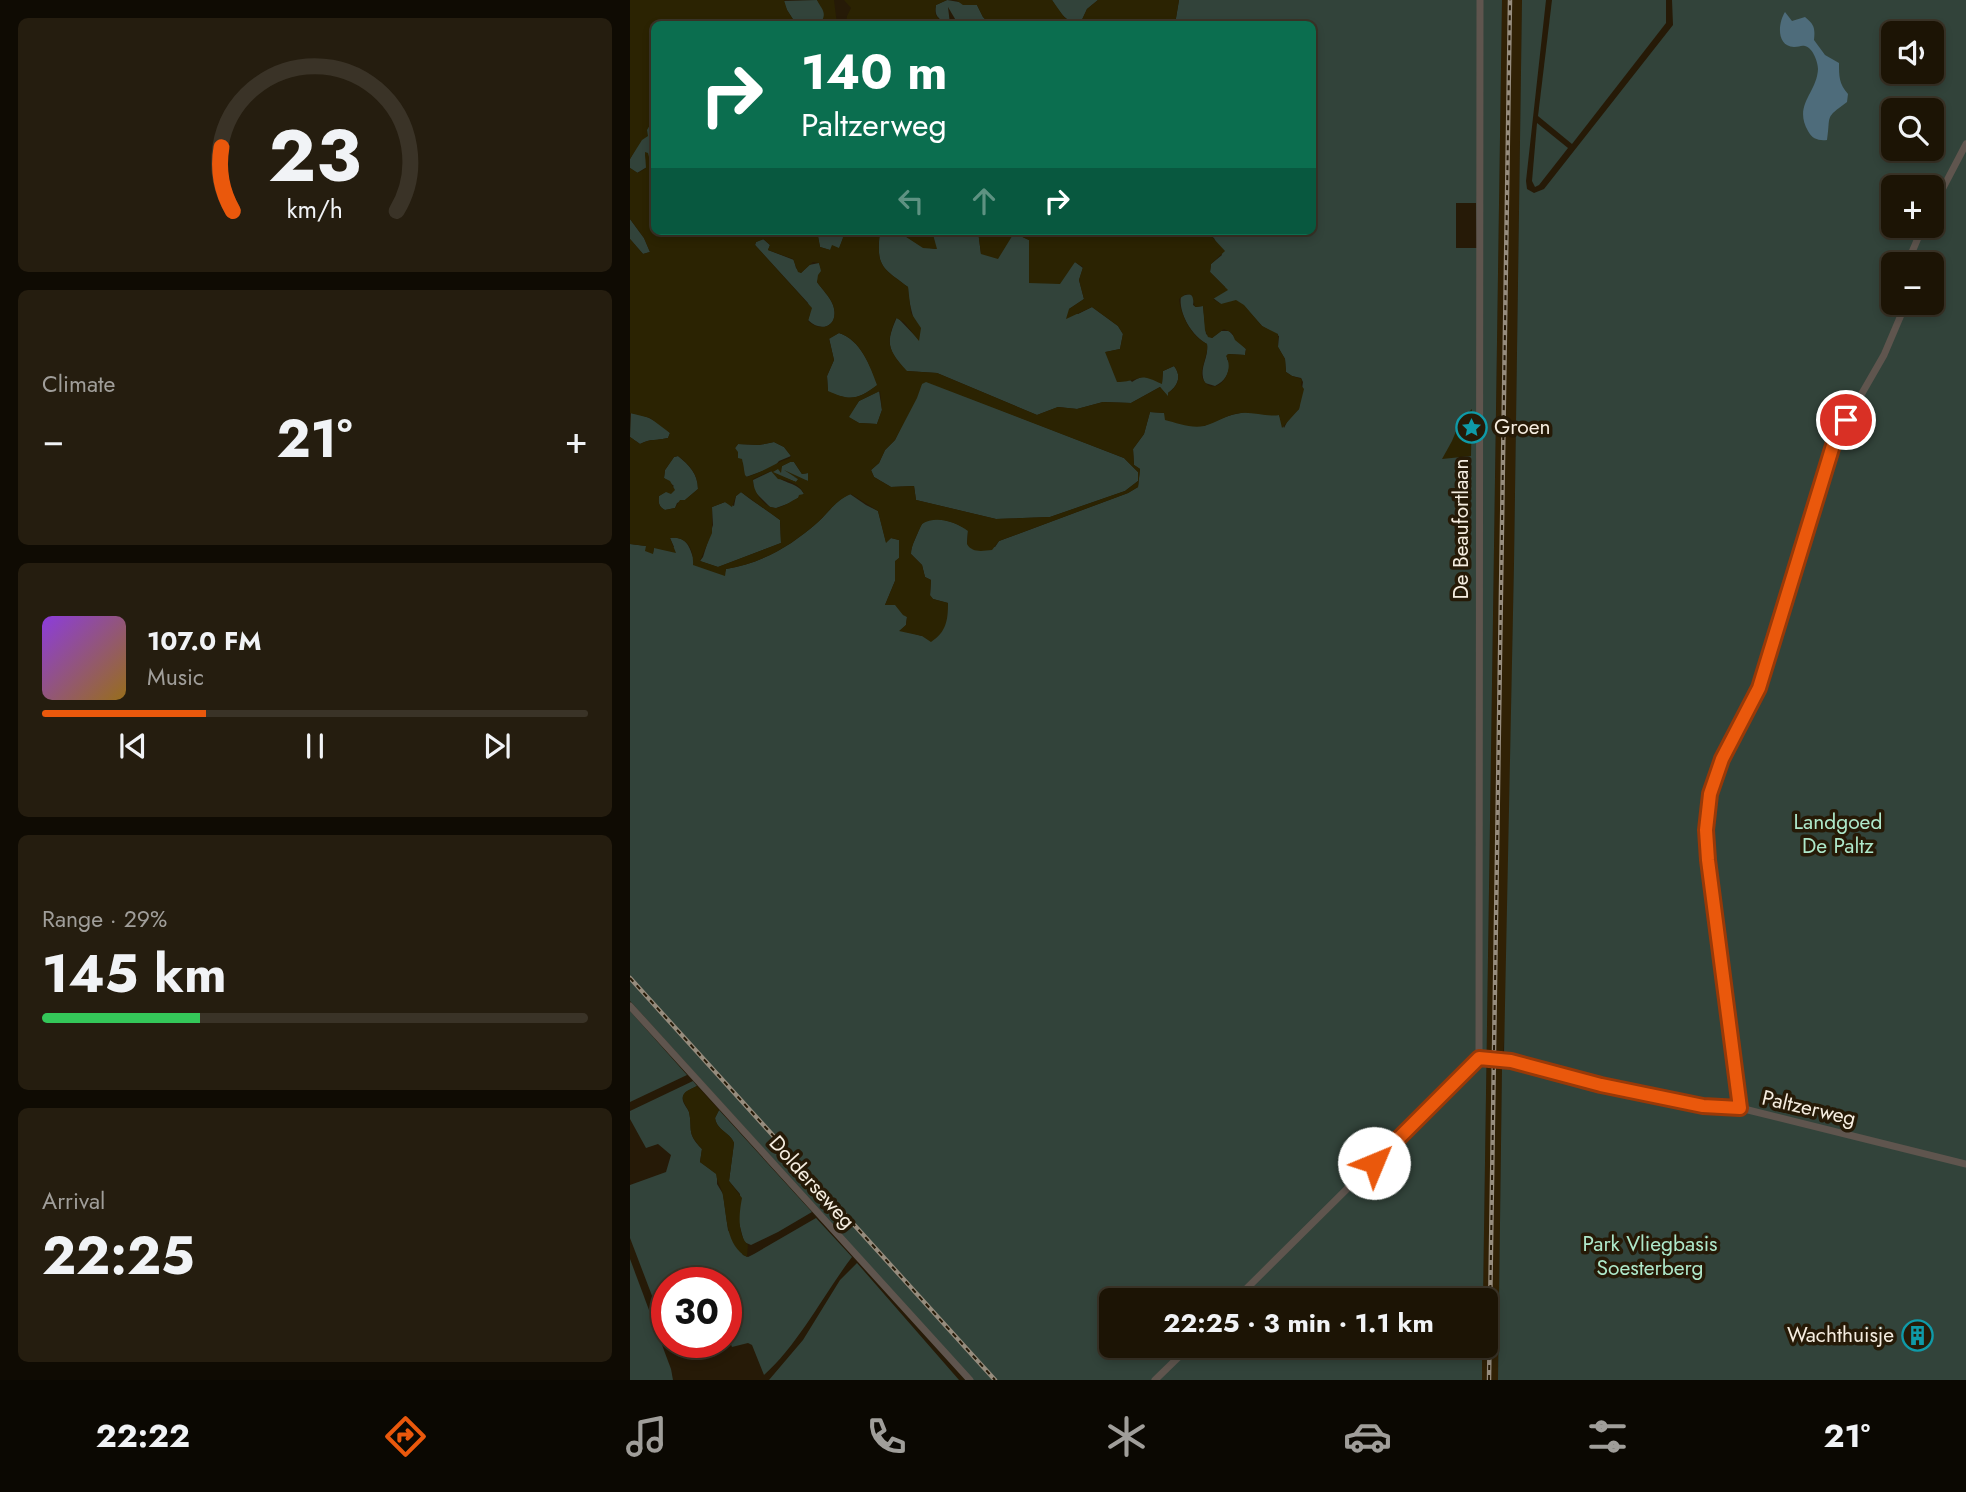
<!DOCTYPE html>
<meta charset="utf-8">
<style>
body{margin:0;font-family:Jost,sans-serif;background:#251d0f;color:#f1f3f6;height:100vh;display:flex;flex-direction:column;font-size:26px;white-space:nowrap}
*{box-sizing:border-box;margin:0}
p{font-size:23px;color:#a09e9a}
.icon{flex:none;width:38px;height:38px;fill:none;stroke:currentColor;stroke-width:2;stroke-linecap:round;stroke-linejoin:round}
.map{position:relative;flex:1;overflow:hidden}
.drawer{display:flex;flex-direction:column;gap:18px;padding:18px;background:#0f0b03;width:630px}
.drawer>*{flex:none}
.guide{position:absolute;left:21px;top:21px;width:665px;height:214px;border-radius:10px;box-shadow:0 4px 10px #0003,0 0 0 2px #3a3327;background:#0b6e4f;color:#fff;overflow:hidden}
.fabs{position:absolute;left:1251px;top:21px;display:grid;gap:14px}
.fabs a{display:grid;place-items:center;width:63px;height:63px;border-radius:10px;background:#1c1405;box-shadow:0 4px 10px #0003,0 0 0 2px #3a3327;font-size:35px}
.speed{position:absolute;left:21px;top:1267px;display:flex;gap:14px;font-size:35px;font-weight:700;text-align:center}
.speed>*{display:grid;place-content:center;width:91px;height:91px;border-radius:50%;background:#1c1405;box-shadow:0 4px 10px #0003,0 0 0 2px #3a3327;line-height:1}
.speed .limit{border:10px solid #d22;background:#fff;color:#111}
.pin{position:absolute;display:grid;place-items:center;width:60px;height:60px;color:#fff;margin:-30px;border:4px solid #fff;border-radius:50%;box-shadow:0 2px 7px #0007}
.me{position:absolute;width:77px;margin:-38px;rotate:45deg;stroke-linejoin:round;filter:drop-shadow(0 0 5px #0008)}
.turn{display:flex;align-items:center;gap:24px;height:147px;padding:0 35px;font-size:32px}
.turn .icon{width:91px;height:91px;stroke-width:2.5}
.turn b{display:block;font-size:49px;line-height:60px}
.lanes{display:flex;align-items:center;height:66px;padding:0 35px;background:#0003;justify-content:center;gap:35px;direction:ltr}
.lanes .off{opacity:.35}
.big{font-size:52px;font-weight:700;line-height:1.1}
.drawer .card{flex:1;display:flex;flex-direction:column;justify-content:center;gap:10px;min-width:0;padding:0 24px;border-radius:10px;background:#251d0f}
.drawer .dial{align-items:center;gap:0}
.dial svg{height:182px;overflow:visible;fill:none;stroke:#3a3327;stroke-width:7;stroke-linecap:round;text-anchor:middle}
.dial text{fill:#f1f3f6;stroke:none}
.song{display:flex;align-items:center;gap:21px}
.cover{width:84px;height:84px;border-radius:10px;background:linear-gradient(135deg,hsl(270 70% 55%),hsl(40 70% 35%))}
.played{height:7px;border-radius:4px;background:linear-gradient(90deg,#ea580c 30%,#3a3327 30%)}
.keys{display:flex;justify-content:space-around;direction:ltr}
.heat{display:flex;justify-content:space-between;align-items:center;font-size:38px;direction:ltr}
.charge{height:10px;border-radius:5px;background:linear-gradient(90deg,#34c759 29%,#3a3327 0)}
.trip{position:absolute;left:469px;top:1288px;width:399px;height:70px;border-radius:10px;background:#1c1405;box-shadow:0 4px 10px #0003,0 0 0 2px #3a3327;font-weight:700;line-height:70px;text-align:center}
.menu{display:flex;height:112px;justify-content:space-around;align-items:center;background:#0b0802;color:#a09e9a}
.menu .icon{width:49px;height:49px}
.menu .active{color:#ea580c}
.menu b{font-size:32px;color:#f1f3f6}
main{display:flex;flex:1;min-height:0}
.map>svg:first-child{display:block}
</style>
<main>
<section class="drawer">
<div class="card dial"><svg viewBox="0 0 100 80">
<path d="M14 69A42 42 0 1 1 86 69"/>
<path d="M14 69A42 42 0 0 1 9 41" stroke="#ea580c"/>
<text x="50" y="56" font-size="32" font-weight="700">23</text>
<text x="50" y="72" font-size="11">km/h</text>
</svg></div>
<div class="card"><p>Climate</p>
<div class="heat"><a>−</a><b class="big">21°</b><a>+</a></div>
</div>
<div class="card">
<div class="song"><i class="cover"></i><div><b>107.0 FM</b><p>Music</p></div></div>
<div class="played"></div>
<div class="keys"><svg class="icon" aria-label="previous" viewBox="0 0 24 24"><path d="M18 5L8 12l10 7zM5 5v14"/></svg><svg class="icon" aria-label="pause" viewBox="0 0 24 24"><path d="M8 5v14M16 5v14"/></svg><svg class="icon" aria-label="next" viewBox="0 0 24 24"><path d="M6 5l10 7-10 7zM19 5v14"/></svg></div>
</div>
<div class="card"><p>Range · 29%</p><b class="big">145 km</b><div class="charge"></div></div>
<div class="card"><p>Arrival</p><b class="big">22:25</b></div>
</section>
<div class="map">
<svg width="1336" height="1380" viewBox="0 0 1336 1380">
<rect width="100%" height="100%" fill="#261a07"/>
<polygon fill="#302105" points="872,0 892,0 884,563 876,1015 872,1066 868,1380 852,1380 852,1346 856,1346 856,1300 853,1300"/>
<g fill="#32433a" fill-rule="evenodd">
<polygon points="187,0 195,11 194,19 190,24 166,24 157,10 153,1"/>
<path d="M317,0L347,5L353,17L360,24H328L318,7L320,24H315C309,17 304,17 306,5Z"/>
<path d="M422,0H468L457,9L450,24C437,24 428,10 422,0Z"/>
<path d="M549,0H872L853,1300H481V1346H852V1380H343L0,1001V544L16,546L23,553L24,548L44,547L40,538C56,536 59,545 64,560L94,575L96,569C132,563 161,546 188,522C200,511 206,500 220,494L236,505L248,511L256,542L261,538L269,540V558L266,561L265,581L255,605L265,604L277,617L276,625L271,630L292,636L318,603L303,599L300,596L301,580L295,577L292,565L281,554C281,547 283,544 286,537C288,533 290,525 294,522C305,514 329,524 338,530L337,544L365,547L369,541L377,538L498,493L508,487L510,469L504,465L503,449L514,434L520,412L534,413L574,426C592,418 606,411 626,412C634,413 640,416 649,415L654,428L659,418L669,409L673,382L671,378L662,376L656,372L655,359L648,347L649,336L632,326L614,306L591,304L583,298L595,287L580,272L581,264L592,255L584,238L573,231H682V24H545ZM826,203H846L847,248H826Z"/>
<path d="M892,0H916L896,181L897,189L904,193L914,189L1043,25L1042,0H1336V1380H868L872,1066L934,1081L942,1075L925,1068L874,1054L884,563ZM1264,33H1302V72H1264ZM1264,110H1302V149H1264ZM1264,187H1302V226H1264ZM1264,264H1302V303H1264Z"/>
<polygon points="922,0 1036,0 1036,23 942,144 908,116"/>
<polygon points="23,118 24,168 21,165 15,153 17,167 7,173 0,168 0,159"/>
<polygon points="907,123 938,148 909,185 905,187 902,181"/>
<polygon points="0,219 14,238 20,252 13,254 0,239"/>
<polygon points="187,231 212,231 213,238 209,249 200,250 190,247"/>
<path d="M250,231H267L293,247L306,249L302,231H348L351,254L384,233L399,240L400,283L445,262L453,268L449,280L454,299L439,309L448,314L462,307L488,326L493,334L490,349L476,352L502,382C515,373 519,378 532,383L533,371L544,366C552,376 548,386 538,393V397L530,387L501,403L473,402L447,409L428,407L407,415L307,373L276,371C258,350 255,344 267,317L289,340C286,322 278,306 278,287C251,267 246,266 250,231Z"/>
<path d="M133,239L140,245L138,250L164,260L166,268L171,273L179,265L189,263L192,271L187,282C192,289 200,297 203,305C210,325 192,334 178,320L180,313L178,303L125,245L126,242Z"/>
<path d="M560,294L564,298L563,305L566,307L573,306L576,334L582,338L591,331H599L616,349L615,355L598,354L597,359L600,364C598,375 595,381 585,386L575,383C568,368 579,359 577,344C562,336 548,313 551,296Z"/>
<path d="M209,333C231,340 240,366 248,385C226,400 222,401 198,392L197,376L204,360L199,338Z"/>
<polygon points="296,381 494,458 508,472 508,481 495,491 420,517 366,519 286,500 284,486 261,487 244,477 241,470 249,463 255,450 265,440 292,383"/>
<polygon points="249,391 252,410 247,424 229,423 218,417 229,401"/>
<path d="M1,413C17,415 29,422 40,433L38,438C27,441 21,438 10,444L0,437Z"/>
<polygon points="144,442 154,447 161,456 149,461 144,467 116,477 114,475 113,463 108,459 105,448 108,444 129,445"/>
<path d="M48,456C59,465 68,474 68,489L55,500L47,503L45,508L35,510C29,507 28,503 29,496L44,486L34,478L35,470L44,457Z"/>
<path d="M160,462H164L172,474L178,473V481L163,477L169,479L166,482L145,474C152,484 168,482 174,494L160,503L146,508L140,507L124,491L123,480L148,468L150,470L152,466Z"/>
<path d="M111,492C123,502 137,510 150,520L151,543L88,567L70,561L73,557L83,525L82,507L95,502L104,506L106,496Z"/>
<polygon points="0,1011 57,1075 0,1102"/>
<path d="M63,1081L67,1086C63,1088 55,1091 53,1096C51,1102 57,1107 59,1112C63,1130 56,1133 72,1149L70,1162L87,1174V1184L93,1194L98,1230L113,1255L118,1257L124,1254L186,1218L222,1257C194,1294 168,1345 134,1375L122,1345L118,1343L102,1347L96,1332V1283H37V1312L29,1314L0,1238V1185L36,1172L41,1155L28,1144L16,1148L0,1119V1111Z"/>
<path d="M89,1110L182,1212L148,1232L121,1245L114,1242L108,1219L110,1194L99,1181L104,1143C100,1132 87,1131 85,1118Z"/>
<polygon points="0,1259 41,1369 43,1380 0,1380"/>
<polygon points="227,1263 329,1380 139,1380 173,1340 210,1280"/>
</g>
<g fill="#2b2302" fill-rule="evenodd">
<polygon points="0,0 154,0 157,10 166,24 24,24 24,118 17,130 18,136 12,140 0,159"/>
<path d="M187,0H204L207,24H190C198,13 192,10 187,0Z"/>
<path d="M214,0H317L306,5C303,16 308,18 315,24H216L217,16L221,8Z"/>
<polygon points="326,0 422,0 434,17 444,24 360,24 353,17 347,5 333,5"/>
<polygon points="468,0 549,0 545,24 450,24 457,9"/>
<path d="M15,152L18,153L21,165L24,168V231H187L190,247L200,250L202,245L209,248L213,238L212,231H250C246,266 251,267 278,287L281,313L291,328L289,341L274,322L266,318C255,344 258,350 277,371L307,373L407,415L428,407L447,409L473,402L501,403L530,387L538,396V393C548,387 552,376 544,366L533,371L532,384C506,371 513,381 487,382L475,352L490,349L493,334L488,326L462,307L436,319L439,309L454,299L449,280L453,267L445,262L430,284L399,283V240L384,233L368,259L351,254L348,231H573L583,238L595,251L581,264L580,272L598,290L583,299L591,304L606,300L614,305L632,326L648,334V347L655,359L656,372L662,376L672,379L671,385L674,389L669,409L652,428L649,415C636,417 624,412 611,413C597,414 587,423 574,426C562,429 547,423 535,420L534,413L520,412L514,434L503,449L504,465L510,469L508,487L498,493L377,538L369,541L362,550C352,551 342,553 337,544L338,531C326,522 306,515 292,524C288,532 281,546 281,554L292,565L295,577L301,580L300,595L303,599L318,603C318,621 316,632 301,642L292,636L269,631L276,625L277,617L273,615L265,605H255L265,581V561L269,558V540L261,538L256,543L248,511L221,494C206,500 200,511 188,522C161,546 132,563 96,569L95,576L63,565C64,549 57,536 40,538L46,553L24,548L23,554L15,551L16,546L0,544V437L10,444C21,438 27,441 38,438L40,433L20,418L0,413V239L13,254L20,252L14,238L0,219V168L8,173L16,168ZM134,239L140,245L138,250L163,259L168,272L171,273L183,262L189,263L191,271L188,275L187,282C192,289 200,297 203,305C210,325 192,334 178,321L182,308L125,245L126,242ZM556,294L562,295L565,307L573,306L575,330L578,337L582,338L594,329L602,333L605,340L616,349L615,355L598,354L596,356C606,372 586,398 574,381C567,371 579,357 577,344C561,336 551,316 549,299ZM209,333C231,340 240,366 247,385C228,400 220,401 198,391L197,376L204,360L199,339ZM296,382L494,458L508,472V481L495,491L420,517L366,519L286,500L284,486L261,487L244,477L241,470L249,463L255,450L265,440L287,398L292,384ZM250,391L252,410L247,424L229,423L219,417L229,401ZM144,442L154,447L161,456L160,458C145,463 133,472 117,477L115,475L112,459L108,458V452L105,448L108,444L129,445ZM48,456C59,464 68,474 68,489L55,500H50L45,508L35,510C29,507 28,503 29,496L36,492L41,494L45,490L40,481L34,478L35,470L44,457ZM160,462H164L172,474L178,473V481L154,470L168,479L166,482L143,472L148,469L151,473L152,466ZM141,471L148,479C159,480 170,484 174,494L169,495L168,498C161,501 155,506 147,508C134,509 122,490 123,479ZM111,492L150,520L151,543L88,567L70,561L82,533V507L95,502L102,507L106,496Z"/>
<polygon points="267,231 302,231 307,249 293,248"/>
<polygon points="842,409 841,456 812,459 822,441 831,419"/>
<path d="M67,1086L89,1110L85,1118C87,1131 100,1132 104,1143L99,1181L112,1198C109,1213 107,1234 118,1245L117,1257C96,1246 97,1217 93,1196C92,1188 87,1183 86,1174L70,1162L72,1149C56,1131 63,1132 59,1112C57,1106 52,1102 53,1096C55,1090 62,1089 67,1086Z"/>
</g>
<path fill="#4e6c7b" d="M1155,12L1162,21L1175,17C1185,25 1185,29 1184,40L1195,55L1209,63C1209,76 1209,84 1218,94L1217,102C1194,119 1201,114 1197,140C1189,141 1182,139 1178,131C1163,105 1187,93 1188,69C1188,62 1183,48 1175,46C1171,45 1169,47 1164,47C1146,46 1148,23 1155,12Z"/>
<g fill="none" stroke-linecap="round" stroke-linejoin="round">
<g stroke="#5f554e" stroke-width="7">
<polyline points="1302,209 1336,144"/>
<polyline points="1277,264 1293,226"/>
<polyline points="0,1006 340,1380"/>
<polyline points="849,1058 850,0"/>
<polyline points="849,1058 881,1061 971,1085 1073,1106 1110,1108 1336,1164"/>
<polyline points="1110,1108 1078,860 1076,830 1080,794 1092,759 1129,688 1204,442 1254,355 1271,315 1273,303"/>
<polyline points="605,1300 849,1058"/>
<polyline points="525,1380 560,1346"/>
</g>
<defs>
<g id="rail">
<polyline points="0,978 365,1380"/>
<polyline points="859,1380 880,0"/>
</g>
</defs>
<use href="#rail" stroke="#968c7d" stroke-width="4.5"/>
<use href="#rail" stroke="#261a07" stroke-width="2" stroke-dasharray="5" stroke-linecap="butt"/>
</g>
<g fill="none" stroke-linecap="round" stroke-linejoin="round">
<defs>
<polyline id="route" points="744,1163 849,1058 881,1061 971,1085 1073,1106 1110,1108 1078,860 1076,830 1080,794 1092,759 1129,688 1204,442 1216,420"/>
</defs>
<use href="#route" stroke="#983908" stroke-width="18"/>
<use href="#route" stroke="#ea580c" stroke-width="12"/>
</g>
<defs>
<symbol id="sight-ring" viewBox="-11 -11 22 22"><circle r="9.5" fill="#261a07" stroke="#0f9aa8" stroke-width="1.5"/><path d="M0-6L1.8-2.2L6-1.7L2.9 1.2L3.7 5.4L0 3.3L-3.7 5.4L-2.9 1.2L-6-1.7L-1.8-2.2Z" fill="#0f9aa8"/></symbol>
<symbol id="building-ring" viewBox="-11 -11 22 22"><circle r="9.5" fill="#261a07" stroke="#0f9aa8" stroke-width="1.5"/><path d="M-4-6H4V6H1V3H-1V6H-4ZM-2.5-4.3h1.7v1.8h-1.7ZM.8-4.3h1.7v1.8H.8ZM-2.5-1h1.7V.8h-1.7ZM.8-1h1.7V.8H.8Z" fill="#0f9aa8"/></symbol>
</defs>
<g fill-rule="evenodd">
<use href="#sight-ring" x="824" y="410" width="35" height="35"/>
<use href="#building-ring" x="1270" y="1318" width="35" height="35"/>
</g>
<g text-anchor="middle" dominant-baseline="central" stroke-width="7" stroke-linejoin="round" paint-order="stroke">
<g font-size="21" fill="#f5ede0" stroke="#261a07" text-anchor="start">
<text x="864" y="427">Groen</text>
<text x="1264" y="1335" text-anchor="end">Wachthuisje</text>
</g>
<g font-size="21" fill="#f5ede0" stroke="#261a07">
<text transform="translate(831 529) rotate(-90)">De Beaufortlaan</text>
<text transform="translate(1179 1108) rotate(13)">Paltzerweg</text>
<text transform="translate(182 1182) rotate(48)">Dolderseweg</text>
</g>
<g font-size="21" fill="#aee8ca" stroke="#261a07">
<text x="1208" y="822">Landgoed<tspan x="1208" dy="24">De Paltz</tspan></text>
<text x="1020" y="1244">Park Vliegbasis<tspan x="1020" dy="24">Soesterberg</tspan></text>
</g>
</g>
</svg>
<div class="fabs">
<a><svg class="icon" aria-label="sound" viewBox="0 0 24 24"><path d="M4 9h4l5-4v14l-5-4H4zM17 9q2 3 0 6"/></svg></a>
<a><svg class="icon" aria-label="search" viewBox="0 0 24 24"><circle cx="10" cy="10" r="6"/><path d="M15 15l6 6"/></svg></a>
<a>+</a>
<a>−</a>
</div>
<div class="speed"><div class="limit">30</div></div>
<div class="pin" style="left:1216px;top:420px;background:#d93025"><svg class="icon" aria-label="arrive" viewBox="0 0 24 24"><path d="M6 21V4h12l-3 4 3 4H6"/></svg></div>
<svg class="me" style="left:744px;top:1163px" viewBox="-20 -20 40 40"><circle r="19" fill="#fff"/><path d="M0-13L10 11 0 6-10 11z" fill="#ea580c"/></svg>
<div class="trip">22:25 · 3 min · 1.1 km</div>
<div class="guide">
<div class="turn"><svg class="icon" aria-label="right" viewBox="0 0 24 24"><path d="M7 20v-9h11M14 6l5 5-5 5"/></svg><div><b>140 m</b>Paltzerweg</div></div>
<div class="lanes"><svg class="icon off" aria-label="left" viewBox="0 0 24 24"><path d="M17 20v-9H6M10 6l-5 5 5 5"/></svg><svg class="icon off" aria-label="ahead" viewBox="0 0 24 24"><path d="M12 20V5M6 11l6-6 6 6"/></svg><svg class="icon" aria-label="right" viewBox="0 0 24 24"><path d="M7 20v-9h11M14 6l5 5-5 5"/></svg></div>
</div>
</div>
</main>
<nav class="menu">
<b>22:22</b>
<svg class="icon active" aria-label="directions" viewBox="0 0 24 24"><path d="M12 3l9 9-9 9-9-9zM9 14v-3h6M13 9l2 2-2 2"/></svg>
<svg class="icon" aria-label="music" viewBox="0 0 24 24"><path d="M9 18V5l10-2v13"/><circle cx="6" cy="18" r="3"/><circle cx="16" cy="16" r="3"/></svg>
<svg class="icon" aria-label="phone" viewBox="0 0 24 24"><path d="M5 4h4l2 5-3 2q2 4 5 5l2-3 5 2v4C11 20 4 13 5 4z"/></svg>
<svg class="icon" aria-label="climate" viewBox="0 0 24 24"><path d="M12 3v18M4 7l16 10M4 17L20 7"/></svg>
<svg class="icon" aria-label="car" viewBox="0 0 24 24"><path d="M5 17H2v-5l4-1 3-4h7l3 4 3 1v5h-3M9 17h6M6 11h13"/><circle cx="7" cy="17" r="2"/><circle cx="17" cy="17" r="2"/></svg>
<svg class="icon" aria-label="filters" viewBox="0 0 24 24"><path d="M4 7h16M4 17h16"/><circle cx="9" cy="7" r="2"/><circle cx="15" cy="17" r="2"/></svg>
<b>21°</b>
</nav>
